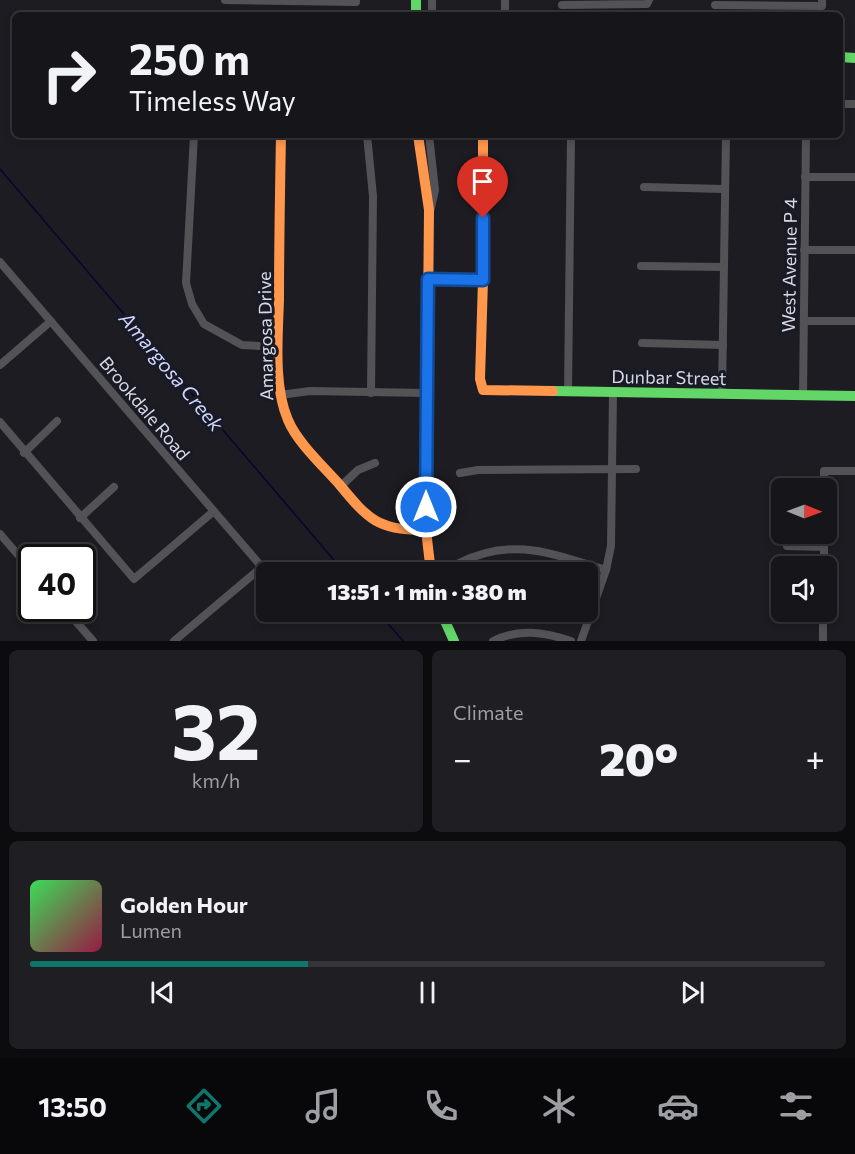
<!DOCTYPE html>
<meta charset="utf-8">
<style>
body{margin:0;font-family:Commissioner,sans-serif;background:#1e1e23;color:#f1f3f6;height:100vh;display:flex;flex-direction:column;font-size:22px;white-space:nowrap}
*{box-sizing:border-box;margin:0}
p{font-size:20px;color:#9d9fa2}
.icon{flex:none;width:33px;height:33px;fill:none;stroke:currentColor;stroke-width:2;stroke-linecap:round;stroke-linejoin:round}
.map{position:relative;height:641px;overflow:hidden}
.sheet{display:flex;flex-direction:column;gap:9px;padding:9px;background:#0c0c0e;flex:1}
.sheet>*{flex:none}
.banner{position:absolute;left:12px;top:12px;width:831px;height:126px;border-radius:9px;box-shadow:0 3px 9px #0003,0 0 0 2px #343439;background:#15151a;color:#f1f3f6;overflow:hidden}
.needle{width:39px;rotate:91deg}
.controls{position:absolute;left:771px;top:478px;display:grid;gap:12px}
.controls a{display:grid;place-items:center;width:66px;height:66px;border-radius:9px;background:#15151a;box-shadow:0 3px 9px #0003,0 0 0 2px #343439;font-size:30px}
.speed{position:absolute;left:18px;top:544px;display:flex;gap:12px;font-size:30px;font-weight:700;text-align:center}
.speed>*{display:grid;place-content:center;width:78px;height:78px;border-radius:50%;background:#15151a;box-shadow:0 3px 9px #0003,0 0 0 2px #343439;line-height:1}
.speed .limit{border:3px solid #111;border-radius:9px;background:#fff;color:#111}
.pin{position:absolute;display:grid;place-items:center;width:51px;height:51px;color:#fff;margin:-62px -26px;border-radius:50% 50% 50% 0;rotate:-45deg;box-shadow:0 0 6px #0007}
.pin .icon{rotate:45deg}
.me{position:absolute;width:66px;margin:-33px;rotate:0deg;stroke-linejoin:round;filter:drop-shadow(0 0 4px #0008)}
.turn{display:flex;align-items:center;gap:21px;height:126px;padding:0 18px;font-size:27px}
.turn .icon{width:78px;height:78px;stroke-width:2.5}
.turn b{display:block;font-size:42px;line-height:51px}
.big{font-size:45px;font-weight:800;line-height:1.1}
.sheet .tile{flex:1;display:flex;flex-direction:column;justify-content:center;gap:9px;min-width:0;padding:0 21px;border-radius:9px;background:#1e1e23}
.sheet .dial{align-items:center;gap:0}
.dial b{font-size:78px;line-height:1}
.song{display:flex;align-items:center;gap:18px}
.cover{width:72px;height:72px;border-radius:9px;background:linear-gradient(135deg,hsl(130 70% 55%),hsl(340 70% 35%))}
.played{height:6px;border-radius:3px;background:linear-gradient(90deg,#0f766e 35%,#343439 35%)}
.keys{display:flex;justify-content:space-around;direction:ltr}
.heat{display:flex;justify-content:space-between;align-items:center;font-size:33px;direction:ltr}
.sheet .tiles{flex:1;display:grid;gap:9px;grid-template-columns:1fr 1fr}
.tile:last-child{grid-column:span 2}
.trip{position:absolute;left:256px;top:562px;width:342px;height:60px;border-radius:9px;background:#15151a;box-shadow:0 3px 9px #0003,0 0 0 2px #343439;font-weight:800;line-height:60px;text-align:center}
.menu{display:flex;height:96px;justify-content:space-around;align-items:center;background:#08080a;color:#9d9fa2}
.menu .icon{width:42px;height:42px}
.menu .current{color:#0f766e}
.menu b{font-size:27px;color:#f1f3f6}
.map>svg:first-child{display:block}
</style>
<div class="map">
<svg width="855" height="641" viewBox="0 0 855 641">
<rect width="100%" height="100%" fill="#1c1c22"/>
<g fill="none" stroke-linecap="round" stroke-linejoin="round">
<g stroke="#0b042f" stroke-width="1.5">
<polyline points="0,169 345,573"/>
<polyline points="378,612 403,641"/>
</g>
<g stroke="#525257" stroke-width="8">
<polyline points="225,0 356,2"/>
<polyline points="562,5 647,4 649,0"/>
<polyline points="715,5 822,6 822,0"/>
<polyline points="432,15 432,0"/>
<polyline points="505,15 505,0"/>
<polyline points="840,104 855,104"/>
<polyline points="194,135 186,283 192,304 204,324 242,345 278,347"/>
<polyline points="367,135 373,196 371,393"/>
<polyline points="429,135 435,190 431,208"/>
<polyline points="805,177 855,177"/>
<polyline points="644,187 724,189"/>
<polyline points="804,250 855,250"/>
<polyline points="0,262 267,573"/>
<polyline points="641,266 724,267"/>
<polyline points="428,279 483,280"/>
<polyline points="804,321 855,321"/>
<polyline points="642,343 723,345"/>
<polyline points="0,365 51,321"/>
<polyline points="568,392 571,135"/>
<polyline points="722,394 726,135"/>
<polyline points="280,395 310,391 427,393"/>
<polyline points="803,395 806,135"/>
<polyline points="0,422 134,579 214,511"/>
<polyline points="24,453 57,421"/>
<polyline points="460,473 478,470 636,469"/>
<polyline points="341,486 358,470 375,463"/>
<polyline points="824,489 824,471 855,471"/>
<polyline points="80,518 114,487"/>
<polyline points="0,534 32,571"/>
<polyline points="787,546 824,547"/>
<path d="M459,563C514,536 552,554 606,570"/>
<polyline points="824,567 824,534"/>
<polyline points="65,609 93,641"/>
<polyline points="174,641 262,567"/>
<path d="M493,641C519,628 544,632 571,641"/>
<polyline points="581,641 606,570 611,546 613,392"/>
<polyline points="823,641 823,612"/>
</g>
<g stroke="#63d668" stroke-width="10">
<polyline points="416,0 416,15"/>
<polyline points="840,57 855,58"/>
<polyline points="553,391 855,396"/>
<polyline points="441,612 454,641"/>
</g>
<g stroke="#ff974d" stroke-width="10">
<path d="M281,135C280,190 279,244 279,299C278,336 273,386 288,420C297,442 323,466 339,484C368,519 378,531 426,530"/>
<polyline points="418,135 429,210 426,530 431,573"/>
<polyline points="483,135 483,280 480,379 483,390 553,391"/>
</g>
</g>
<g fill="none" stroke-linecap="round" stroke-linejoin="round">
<defs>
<polyline id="route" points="426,507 428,279 483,280 483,218"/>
</defs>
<use href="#route" stroke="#114b97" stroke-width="15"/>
<use href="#route" stroke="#1a73e8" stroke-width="10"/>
</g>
<g text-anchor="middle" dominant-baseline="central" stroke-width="6" stroke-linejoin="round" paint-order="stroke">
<g font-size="18" fill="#d8dae3" stroke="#181a26">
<text transform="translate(789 265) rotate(-89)">West Avenue P 4</text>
<text transform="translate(265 336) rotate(-91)">Amargosa Drive</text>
<text transform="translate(669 377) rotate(1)">Dunbar Street</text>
<text transform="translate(145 408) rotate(50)">Brookdale Road</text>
</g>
<g font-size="20" font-style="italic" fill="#d1d6fe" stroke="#181a26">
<text transform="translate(172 371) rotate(50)">Amargosa Creek</text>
</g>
</g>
</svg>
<div class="controls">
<a><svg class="needle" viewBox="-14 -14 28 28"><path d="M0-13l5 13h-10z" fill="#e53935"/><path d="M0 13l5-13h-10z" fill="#9d9fa2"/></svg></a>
<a><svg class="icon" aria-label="sound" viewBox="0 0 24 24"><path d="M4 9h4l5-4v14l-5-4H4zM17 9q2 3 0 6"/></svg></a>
</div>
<div class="speed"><div class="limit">40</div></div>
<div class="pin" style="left:483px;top:218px;background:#d93025"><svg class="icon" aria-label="arrive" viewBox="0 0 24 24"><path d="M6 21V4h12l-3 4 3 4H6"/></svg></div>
<svg class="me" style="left:426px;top:507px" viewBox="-20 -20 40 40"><circle r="17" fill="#1a73e8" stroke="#fff" stroke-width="3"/><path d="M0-11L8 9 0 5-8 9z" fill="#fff"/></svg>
<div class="trip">13:51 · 1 min · 380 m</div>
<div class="banner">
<div class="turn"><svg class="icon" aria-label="right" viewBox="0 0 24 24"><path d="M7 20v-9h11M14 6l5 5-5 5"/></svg><div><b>250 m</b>Timeless Way</div></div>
</div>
</div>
<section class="sheet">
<div class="tiles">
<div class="tile dial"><b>32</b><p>km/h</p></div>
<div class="tile"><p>Climate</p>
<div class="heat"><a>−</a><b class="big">20°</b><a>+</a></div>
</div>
<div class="tile">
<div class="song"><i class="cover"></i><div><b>Golden Hour</b><p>Lumen</p></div></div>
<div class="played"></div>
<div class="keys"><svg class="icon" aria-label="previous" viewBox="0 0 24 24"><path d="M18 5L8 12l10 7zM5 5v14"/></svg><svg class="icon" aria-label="pause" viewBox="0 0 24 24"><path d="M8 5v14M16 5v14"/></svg><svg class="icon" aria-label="next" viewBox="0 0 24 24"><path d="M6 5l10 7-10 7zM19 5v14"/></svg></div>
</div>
</div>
</section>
<nav class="menu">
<b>13:50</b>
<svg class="icon current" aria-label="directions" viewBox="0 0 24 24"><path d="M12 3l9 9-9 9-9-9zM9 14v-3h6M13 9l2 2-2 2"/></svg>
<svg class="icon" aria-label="music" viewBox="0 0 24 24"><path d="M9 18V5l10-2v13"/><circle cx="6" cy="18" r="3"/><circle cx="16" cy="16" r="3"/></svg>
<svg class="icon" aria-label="phone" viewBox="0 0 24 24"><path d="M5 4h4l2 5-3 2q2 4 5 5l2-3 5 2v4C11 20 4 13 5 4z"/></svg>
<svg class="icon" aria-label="climate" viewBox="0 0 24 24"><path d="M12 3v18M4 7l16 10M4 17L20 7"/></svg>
<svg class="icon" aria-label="car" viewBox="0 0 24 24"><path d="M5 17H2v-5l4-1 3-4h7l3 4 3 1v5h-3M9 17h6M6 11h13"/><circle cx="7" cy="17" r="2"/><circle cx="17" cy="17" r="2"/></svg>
<svg class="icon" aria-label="filters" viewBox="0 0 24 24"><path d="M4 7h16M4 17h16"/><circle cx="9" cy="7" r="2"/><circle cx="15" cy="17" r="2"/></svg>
</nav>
